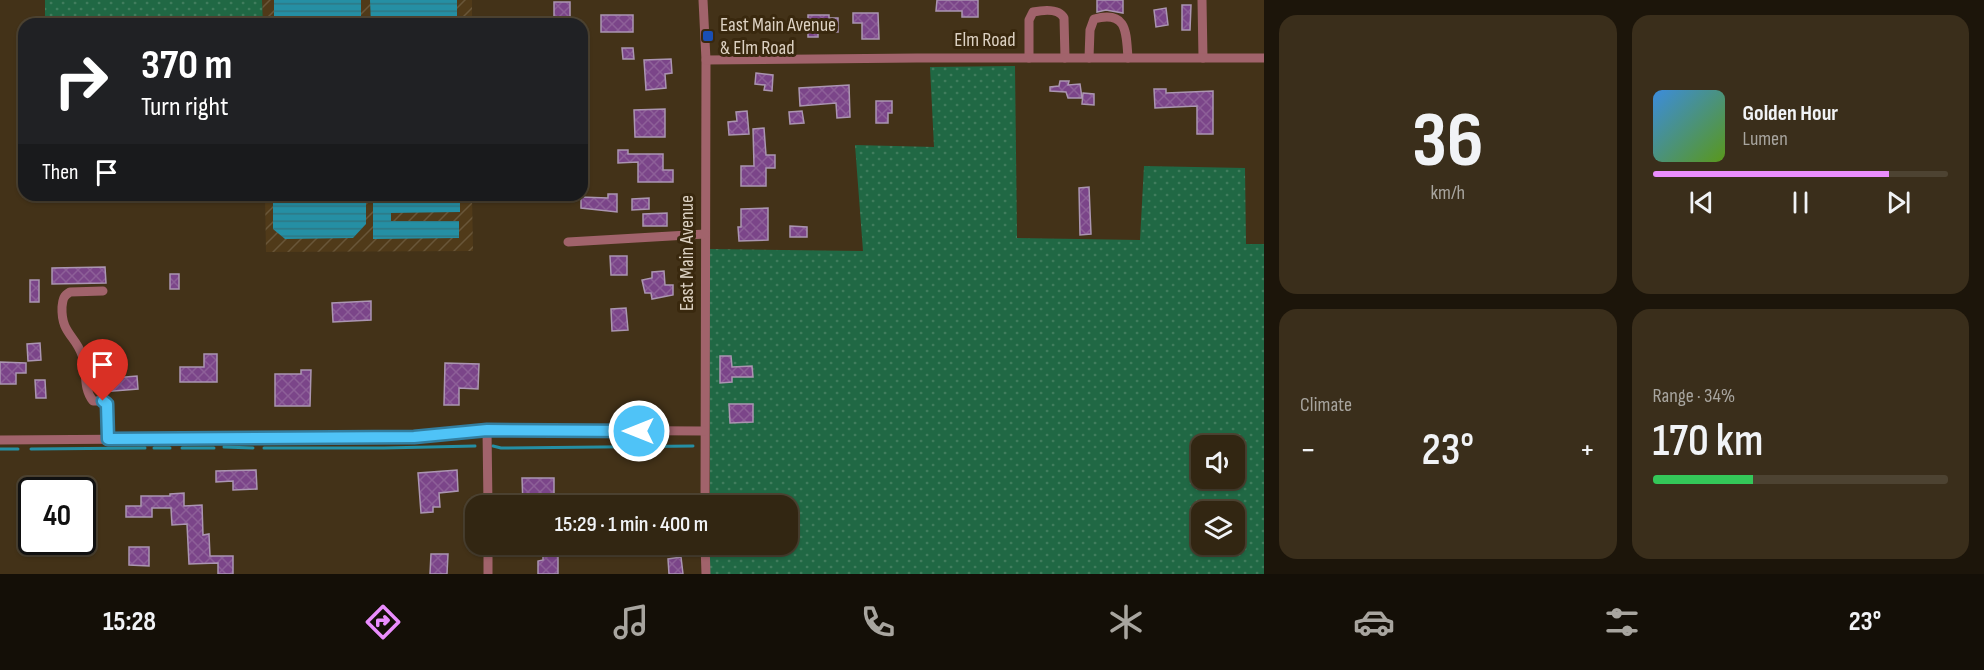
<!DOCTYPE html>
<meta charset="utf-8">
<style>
body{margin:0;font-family:"Sofia Sans Condensed",sans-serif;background:#3a2e1b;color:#f1f3f6;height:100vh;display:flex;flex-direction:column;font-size:22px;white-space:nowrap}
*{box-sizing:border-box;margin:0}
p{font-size:20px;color:#a8a59f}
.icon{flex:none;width:33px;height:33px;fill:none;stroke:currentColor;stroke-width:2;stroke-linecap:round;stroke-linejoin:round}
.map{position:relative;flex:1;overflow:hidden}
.sheet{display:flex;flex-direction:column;gap:15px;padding:15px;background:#1c150a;width:720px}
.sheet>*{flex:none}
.top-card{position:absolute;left:18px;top:18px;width:570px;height:183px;border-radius:18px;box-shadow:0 2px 4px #0004,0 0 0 2px #4d4332;background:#202124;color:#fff;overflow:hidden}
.controls{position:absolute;left:1191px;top:435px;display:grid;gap:12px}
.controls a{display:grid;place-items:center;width:54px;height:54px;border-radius:12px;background:#322612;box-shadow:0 2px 4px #0004,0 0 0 2px #4d4332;font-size:30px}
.speed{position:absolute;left:18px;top:477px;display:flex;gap:12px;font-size:30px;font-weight:700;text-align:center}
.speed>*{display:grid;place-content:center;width:78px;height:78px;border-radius:50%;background:#322612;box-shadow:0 2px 4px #0004,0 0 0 2px #4d4332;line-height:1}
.speed .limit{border:3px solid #111;border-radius:9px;background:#fff;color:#111}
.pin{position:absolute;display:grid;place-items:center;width:51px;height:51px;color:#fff;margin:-62px -26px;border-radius:50% 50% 50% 0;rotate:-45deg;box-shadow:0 0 6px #0007}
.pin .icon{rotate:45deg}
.me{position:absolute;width:66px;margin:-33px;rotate:270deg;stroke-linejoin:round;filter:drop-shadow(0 0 4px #0008)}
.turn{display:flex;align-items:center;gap:21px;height:126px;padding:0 24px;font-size:27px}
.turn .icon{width:78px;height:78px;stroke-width:2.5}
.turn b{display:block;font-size:42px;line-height:51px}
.then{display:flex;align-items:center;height:57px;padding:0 24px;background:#0003;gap:12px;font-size:22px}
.big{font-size:45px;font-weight:600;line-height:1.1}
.sheet .card{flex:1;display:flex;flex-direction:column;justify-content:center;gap:9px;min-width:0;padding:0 21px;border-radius:18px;background:#3a2e1b}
.sheet .dial{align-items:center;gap:0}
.dial b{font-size:78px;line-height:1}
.song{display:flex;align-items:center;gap:18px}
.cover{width:72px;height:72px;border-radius:9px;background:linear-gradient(135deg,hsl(210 70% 55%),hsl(90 70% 35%))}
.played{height:6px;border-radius:3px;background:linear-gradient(90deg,#ea8dfd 80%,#4d4332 80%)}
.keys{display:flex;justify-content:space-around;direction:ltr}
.heat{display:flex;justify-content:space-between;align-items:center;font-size:33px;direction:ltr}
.charge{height:9px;border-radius:4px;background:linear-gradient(90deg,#34c759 34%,#4d4332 0)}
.sheet .tiles{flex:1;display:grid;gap:15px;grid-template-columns:repeat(2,1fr)}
.trip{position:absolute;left:465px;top:495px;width:333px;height:60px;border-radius:18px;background:#322612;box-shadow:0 2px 4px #0004,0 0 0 2px #4d4332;font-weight:600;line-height:60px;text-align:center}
.menu{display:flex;height:96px;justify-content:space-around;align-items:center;background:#140f07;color:#a8a59f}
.menu .icon{width:42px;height:42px}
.menu .selected{color:#ea8dfd}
.menu b{font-size:27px;color:#f1f3f6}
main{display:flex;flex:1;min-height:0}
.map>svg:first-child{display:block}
</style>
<main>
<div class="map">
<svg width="1264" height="574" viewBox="0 0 1264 574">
<defs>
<pattern id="industrial-furrows" width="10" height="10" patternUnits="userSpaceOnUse" patternTransform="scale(1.5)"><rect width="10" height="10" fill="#503a19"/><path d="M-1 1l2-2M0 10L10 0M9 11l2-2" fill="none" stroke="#695639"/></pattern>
<pattern id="grass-dots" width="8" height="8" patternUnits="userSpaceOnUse" patternTransform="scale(1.5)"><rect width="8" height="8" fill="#206844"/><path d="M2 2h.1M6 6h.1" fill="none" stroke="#407d5d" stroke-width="1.8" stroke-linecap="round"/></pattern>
<pattern id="water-rules" width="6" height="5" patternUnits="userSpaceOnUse" patternTransform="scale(1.5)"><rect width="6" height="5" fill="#258fa4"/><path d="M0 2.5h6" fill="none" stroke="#2e7784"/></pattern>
<pattern id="building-cross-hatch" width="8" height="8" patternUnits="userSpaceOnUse" patternTransform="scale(1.5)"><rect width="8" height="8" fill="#7b4589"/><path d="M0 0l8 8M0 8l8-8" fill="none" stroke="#8d5f98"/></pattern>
</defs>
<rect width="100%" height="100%" fill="#433218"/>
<g fill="url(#industrial-furrows)">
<polygon points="262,0 472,0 472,24 263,24"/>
<polygon points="265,195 472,195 473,251 266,252"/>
</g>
<g fill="url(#grass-dots)" fill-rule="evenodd">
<polygon points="45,0 262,0 263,24 45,24"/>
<path d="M1015,66L1017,238L1140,240L1144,166L1245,168L1246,244H1264V574H710V545L788,544V506L710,505L709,249L863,251L855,145L934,147L930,67ZM1202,446H1234V478H1202ZM1202,512H1234V544H1202Z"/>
</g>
<g fill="url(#water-rules)">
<rect x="274" y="0" width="87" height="24"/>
<polygon points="370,0 457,0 457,24 371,24"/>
<polygon points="273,195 366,195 366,224 353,238 285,239 273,229"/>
<polygon points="443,195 460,195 460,212 391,213 391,221 459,221 459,238 373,239 373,201 443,201"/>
</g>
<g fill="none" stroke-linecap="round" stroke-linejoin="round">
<g stroke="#258fa4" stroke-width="3">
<polyline points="493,446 501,448 693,446"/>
<polyline points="224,447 253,448"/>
<polyline points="154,448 170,448"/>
<polyline points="182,448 214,448"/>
<polyline points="264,448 384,448 475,446"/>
<polyline points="0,449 18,449"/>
<polyline points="31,449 145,448"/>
</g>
</g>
<g fill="url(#building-cross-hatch)" stroke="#ab95b1" stroke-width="1.5">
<polygon points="937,0 978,0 978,17 962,17 962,11 936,11"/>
<polygon points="1097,0 1123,0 1123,13 1106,10 1097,12"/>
<rect x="554" y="2" width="16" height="22"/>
<polygon points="1182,5 1191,5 1190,30 1182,30"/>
<polygon points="1166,8 1168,25 1156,27 1154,10"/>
<polygon points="853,13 878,13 879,39 862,39 862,23 853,23"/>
<rect x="601" y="15" width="32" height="17"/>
<polygon points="808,15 829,15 829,18 838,18 838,32 818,32 818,37 808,37"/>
<polygon points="622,48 633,48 634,59 623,59"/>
<polygon points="671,59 672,73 665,74 666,88 646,90 644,60"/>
<polygon points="756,73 773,75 772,91 764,90 765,85 755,84"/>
<polygon points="1060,81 1069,81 1068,85 1080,84 1082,98 1068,98 1066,92 1050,91 1050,87 1059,86"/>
<polygon points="849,85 850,117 837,118 836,103 800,106 799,88"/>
<polygon points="1154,89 1166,89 1166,93 1213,91 1213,134 1197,134 1197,106 1155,108"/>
<polygon points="1083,93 1094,94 1094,105 1082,104"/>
<polygon points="876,101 892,101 892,113 888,113 888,123 876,123"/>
<polygon points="665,109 665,137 635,137 634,110"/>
<polygon points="747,111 749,134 729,135 728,122 737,121 736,112"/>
<polygon points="802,111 804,123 790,124 789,112"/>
<polygon points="764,128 766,155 775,155 775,168 766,168 766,186 741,186 741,166 754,166 753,129"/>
<polygon points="618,150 628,150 628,154 663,154 663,170 673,170 673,182 638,182 638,162 618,163"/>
<polygon points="1089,187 1091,234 1080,235 1079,188"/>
<polygon points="608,194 617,194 617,212 581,208 581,197 608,198"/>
<polygon points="649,198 649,209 632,210 632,199"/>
<polygon points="768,208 768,240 739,241 738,227 741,227 741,209"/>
<polygon points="667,213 667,226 643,226 643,214"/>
<polygon points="790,226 807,227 807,237 790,237"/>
<polygon points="610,256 627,256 627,275 611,275"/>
<polygon points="105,267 106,283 52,284 52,268"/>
<polygon points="664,271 665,285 673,285 673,295 652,299 651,293 645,293 642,280 652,278 652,272"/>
<rect x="170" y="274" width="9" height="15"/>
<rect x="30" y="280" width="9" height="22"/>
<polygon points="371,301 371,320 333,322 332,303"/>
<polygon points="626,308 628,330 612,331 611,309"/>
<polygon points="40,343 41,360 28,361 27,344"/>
<polygon points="204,354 217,354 217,382 180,382 180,367 204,367"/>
<polygon points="720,356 731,356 732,367 752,366 753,377 732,377 732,382 720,383"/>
<polygon points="0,362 26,363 26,373 16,373 16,384 0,384"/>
<polygon points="445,363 479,364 478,389 459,388 459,405 444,405"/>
<polygon points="301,370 311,370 310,406 275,406 275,374 301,374"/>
<polygon points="137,376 138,389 101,392 100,379"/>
<polygon points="35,380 45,380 46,398 36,398"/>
<polygon points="729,404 753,404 753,422 730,423"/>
<polygon points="256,470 257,489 233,490 233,481 216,482 216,471"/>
<polygon points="457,470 458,491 439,493 440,507 433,507 433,512 421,513 418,473"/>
<polygon points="522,478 554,478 554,494 541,494 541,506 523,506"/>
<polygon points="184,493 184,506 202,505 203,535 209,534 210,556 233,556 233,574 218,574 218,563 189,564 187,524 172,525 171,508 152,508 152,517 126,517 126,506 141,506 141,496 170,496 170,494"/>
<polygon points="543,544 558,544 558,574 538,574 538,561 543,560"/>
<polygon points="129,547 149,547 149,566 129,565"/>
<polygon points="431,554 448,554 447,574 430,574"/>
<polygon points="681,557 683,574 669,574 668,559"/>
</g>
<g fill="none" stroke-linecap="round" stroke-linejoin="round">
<g stroke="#a1636b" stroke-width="9">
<polyline points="703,0 706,60 705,506"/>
<polyline points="1202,0 1203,58"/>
<path d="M1029,58V20L1033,12C1043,10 1059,8 1064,18L1065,58"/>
<path d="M1089,58L1090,30L1094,19C1128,10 1126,33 1128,58"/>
<polyline points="706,60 917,58 1264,58"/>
<polyline points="568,242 705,234"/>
<path d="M103,291L70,292C63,296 63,299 62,307C61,333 75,335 82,355C88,371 82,387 93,401H103L107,404L108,439"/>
<polyline points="487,430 488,506"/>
<polyline points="0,440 414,437 487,430 704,431"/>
<polyline points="488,544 488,574"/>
<polyline points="705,544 706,574"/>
</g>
</g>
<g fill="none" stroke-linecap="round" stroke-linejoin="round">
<defs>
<polyline id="route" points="103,401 107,404 108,439 414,437 487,430 639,431"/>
</defs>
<use href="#route" stroke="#337fa1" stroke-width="15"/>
<use href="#route" stroke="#4fc3f7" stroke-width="10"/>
</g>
<rect fill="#1a4fb4" stroke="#39280e" stroke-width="2" x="702" y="30" width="12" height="12" rx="3"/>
<g text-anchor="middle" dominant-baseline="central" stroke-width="6" stroke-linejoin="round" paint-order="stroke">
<g font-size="20" fill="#ddd2c3" stroke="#39280e" text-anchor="start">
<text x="720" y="25">East Main Avenue<tspan x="720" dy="23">&amp; Elm Road</tspan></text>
</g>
<g font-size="20" fill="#ddd2c3" stroke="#39280e">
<text x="985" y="40">Elm Road</text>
<text transform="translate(687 253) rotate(-90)">East Main Avenue</text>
</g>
</g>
</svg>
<div class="controls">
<a><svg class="icon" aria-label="sound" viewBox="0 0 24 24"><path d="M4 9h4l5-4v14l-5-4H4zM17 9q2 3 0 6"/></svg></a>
<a><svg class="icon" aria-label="layers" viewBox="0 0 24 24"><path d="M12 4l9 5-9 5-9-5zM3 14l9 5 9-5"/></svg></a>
</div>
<div class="speed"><div class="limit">40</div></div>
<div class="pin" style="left:103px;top:401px;background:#d93025"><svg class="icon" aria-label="arrive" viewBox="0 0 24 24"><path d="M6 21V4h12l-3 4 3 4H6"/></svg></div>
<svg class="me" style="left:639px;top:431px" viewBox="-20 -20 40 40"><circle r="17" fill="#4fc3f7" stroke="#fff" stroke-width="3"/><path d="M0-11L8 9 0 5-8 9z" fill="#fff"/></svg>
<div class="trip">15:29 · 1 min · 400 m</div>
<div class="top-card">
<div class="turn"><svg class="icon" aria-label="right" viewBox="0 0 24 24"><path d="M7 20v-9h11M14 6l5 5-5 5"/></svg><div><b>370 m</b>Turn right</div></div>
<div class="then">Then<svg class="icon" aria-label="arrive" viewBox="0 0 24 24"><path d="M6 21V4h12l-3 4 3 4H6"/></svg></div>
</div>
</div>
<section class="sheet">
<div class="tiles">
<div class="card dial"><b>36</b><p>km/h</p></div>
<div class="card">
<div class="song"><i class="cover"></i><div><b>Golden Hour</b><p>Lumen</p></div></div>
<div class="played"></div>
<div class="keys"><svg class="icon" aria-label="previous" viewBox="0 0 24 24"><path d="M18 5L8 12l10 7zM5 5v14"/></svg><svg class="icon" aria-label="pause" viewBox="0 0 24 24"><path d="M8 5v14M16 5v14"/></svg><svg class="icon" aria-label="next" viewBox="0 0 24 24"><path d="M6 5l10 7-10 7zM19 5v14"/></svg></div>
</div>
<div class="card"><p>Climate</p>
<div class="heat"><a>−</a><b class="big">23°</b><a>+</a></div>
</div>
<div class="card"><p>Range · 34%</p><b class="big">170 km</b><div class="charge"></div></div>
</div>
</section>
</main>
<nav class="menu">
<b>15:28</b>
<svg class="icon selected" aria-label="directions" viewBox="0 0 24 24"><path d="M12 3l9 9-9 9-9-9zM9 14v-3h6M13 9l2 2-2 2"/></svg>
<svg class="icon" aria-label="music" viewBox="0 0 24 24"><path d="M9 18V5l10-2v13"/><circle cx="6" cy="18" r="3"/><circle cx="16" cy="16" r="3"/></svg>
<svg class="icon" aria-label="phone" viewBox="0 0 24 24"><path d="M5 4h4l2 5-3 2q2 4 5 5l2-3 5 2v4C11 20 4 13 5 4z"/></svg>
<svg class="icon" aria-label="climate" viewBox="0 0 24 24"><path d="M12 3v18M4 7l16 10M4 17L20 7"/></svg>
<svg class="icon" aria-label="car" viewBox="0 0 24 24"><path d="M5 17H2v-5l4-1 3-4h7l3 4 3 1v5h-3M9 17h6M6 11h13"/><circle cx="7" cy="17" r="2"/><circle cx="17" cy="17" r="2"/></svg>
<svg class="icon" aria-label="filters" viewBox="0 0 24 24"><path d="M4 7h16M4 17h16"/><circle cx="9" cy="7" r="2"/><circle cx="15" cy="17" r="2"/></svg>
<b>23°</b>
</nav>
